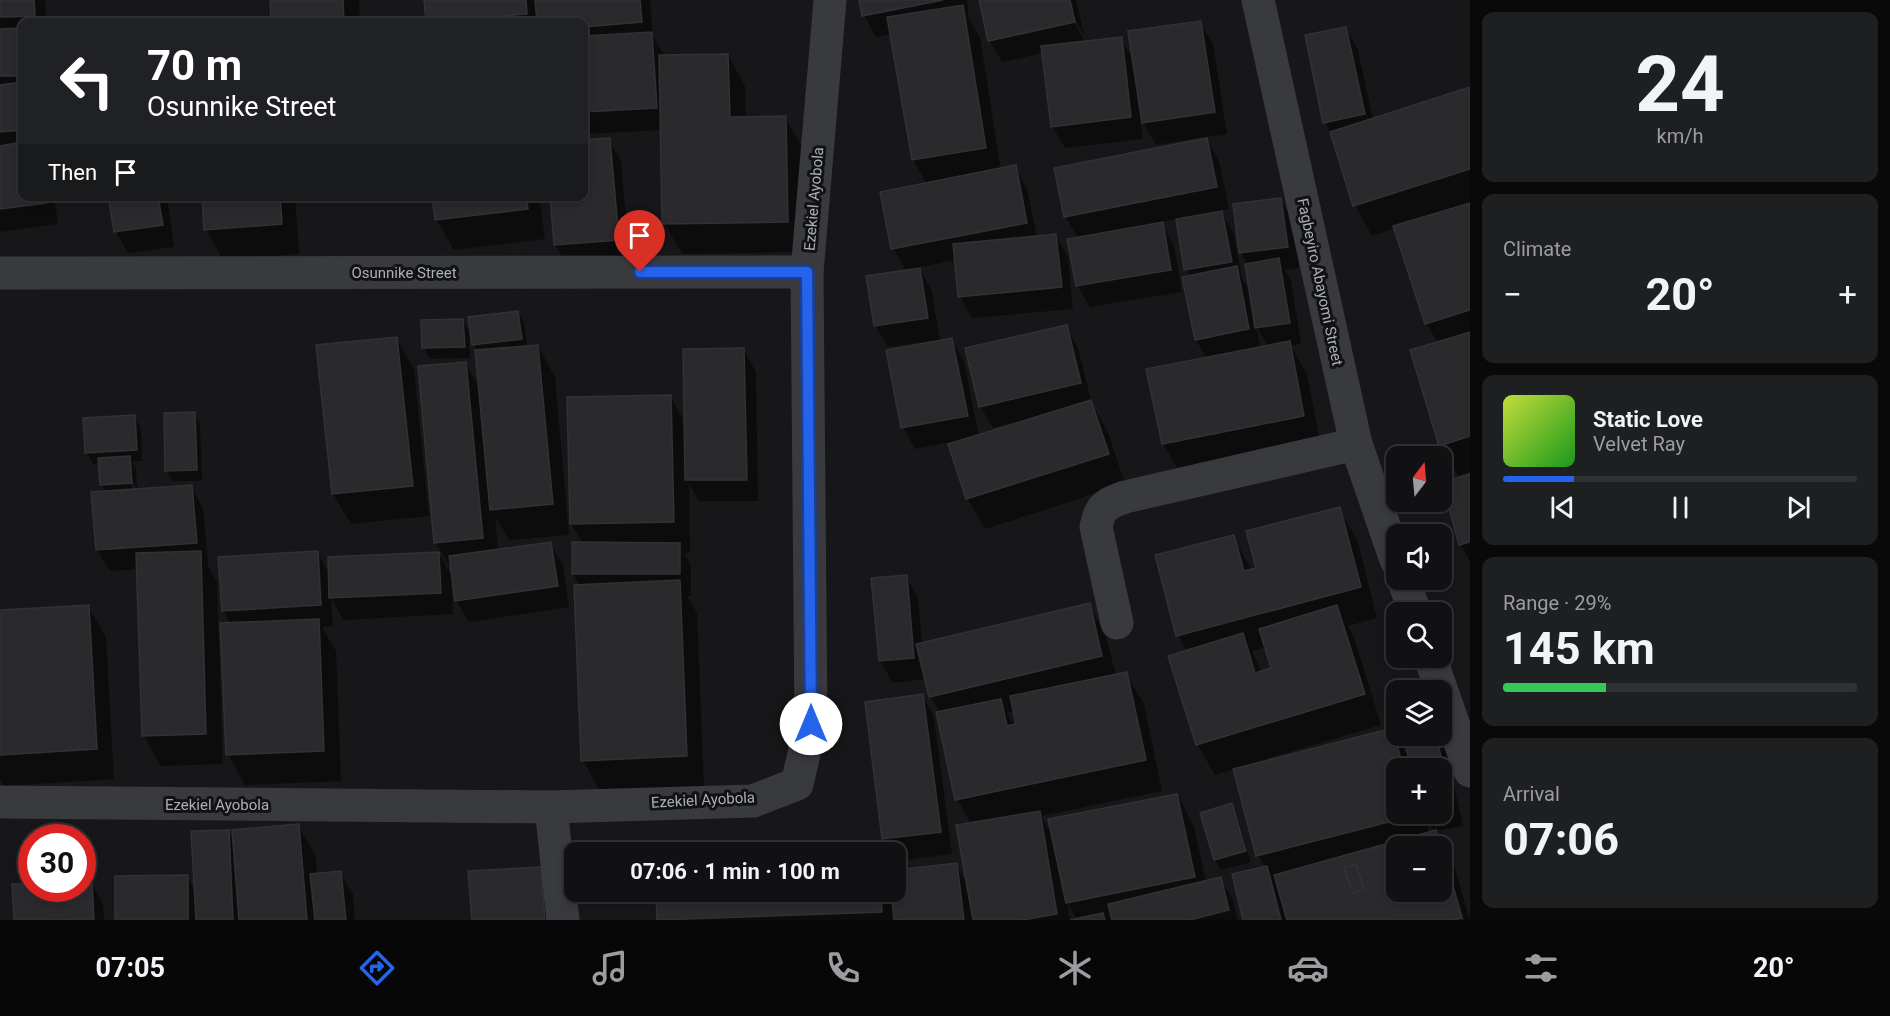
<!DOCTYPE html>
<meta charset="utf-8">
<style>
body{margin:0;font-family:Roboto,sans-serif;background:#1e1f21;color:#f1f3f6;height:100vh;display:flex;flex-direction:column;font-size:22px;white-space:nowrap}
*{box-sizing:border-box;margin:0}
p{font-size:20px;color:#9c9da0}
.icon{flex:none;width:33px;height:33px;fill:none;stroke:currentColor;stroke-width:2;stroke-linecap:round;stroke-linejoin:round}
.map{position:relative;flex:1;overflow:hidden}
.panel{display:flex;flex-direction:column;gap:12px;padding:12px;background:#09090a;width:420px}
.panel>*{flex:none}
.top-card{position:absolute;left:18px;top:18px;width:570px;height:183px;border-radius:12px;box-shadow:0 3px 9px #0003,0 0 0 2px #303133;background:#202124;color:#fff;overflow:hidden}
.needle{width:39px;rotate:16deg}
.fabs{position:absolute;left:1386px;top:446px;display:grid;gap:12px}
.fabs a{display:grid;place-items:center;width:66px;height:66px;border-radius:12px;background:#111113;box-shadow:0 3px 9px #0003,0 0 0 2px #303133;font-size:30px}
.speed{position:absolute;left:18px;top:824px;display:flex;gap:12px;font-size:30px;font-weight:700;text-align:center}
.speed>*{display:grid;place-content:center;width:78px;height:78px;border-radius:50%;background:#111113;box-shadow:0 3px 9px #0003,0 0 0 2px #303133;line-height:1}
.speed .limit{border:9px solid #d22;background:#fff;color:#111}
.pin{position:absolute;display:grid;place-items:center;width:51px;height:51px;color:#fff;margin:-62px -26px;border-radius:50% 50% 50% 0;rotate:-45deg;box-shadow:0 0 6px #0007}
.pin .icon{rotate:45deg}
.me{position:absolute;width:66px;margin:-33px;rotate:0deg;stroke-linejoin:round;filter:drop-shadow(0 0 4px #0008)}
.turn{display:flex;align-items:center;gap:21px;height:126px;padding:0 30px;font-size:27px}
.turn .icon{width:78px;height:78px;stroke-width:2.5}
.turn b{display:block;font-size:42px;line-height:51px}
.then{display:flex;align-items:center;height:57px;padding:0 30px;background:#0003;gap:12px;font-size:22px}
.big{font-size:45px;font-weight:700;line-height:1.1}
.panel .widget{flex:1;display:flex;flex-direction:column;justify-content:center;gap:9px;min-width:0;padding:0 21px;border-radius:12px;background:#1e1f21}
.panel .dial{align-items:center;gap:0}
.dial b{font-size:78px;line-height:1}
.song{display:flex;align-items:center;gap:18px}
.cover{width:72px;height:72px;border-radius:9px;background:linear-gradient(135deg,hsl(70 70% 55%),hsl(120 70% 35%))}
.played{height:6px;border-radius:3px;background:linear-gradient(90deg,#2563eb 20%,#303133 20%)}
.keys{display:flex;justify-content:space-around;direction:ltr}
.heat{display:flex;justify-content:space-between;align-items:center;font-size:33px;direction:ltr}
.charge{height:9px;border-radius:4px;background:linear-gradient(90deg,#34c759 29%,#303133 0)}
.trip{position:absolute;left:564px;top:842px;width:342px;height:60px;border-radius:12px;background:#111113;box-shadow:0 3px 9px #0003,0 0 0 2px #303133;font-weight:700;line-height:60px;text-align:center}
.menu{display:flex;height:96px;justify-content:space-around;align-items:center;background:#070708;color:#9c9da0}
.menu .icon{width:42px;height:42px}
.menu .selected{color:#2563eb}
.menu b{font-size:27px;color:#f1f3f6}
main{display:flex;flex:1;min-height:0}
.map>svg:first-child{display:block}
</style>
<main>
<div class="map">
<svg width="1470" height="920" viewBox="0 0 1470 920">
<rect width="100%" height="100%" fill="#171719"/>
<g fill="#0007" fill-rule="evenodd">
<polygon points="0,0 45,0 46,22 22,22 22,196 54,196 58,224 0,232"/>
<polygon points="272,0 359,0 360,22 273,22"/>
<polygon points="426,0 650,0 653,36 664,55 728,55 745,86 746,118 785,118 803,148 805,252 682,254 664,223 662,130 584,134 584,22 428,22"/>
<polygon points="860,0 967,0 969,19 980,37 1001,170 1015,167 1027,189 1037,237 1055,235 1068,257 1073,309 972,318 960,297 956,260 919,267 932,291 940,341 951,339 964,361 979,436 1017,425 1016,422 993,428 980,406 1066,326 1078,348 1092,404 1108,432 1125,484 985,529 967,498 956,441 915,449 903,427 930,341 888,347 875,325 906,271 893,248 927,184 913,160 892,34 876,37 864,16"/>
<path d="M980,0H1076L1084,35L1072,15L1070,16L1085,42L1121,38L1133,60L1200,22L1213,44L1227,134L1205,137L1219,161L1229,209L1220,210L1234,234L1242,279L1251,294L1248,265L1241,253L1235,206L1280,199L1293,221L1299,268L1285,270L1291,281L1301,344L1291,346L1307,374L1321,447L1181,474L1163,444L1207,359L1196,340L1184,278L1190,277L1186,269L1177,219L1161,222L1174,246L1182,292L1090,307L1077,285L1078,238L1065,216L1205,140L1204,137L1156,145L1140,118L1143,139L1065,148L1052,126L1043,53L1002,62L990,41ZM1257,327L1268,347L1260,349Z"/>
<polygon points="1346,29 1358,50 1373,120 1470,89 1470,472 1458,476 1441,445 1438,343 1426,323 1396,228 1372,236 1355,205 1333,137 1325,122"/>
<polygon points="609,140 621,161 630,262 568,266 555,245 584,196 584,142"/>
<polygon points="110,196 167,196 174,247 128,253 116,232"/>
<polygon points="203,196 295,196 299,254 223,260 206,229"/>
<polygon points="434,196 539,196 545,239 454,250 436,219"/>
<polygon points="518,312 524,323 527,347 538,346 555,377 569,535 509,540 495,516 498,551 550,544 563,565 569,607 469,622 456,600 454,582 451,582 453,614 343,620 331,598 333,626 322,627 336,651 341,781 245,785 228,754 231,624 223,610 317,552 330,575 439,553 453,579 452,571 436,543 465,363 480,388 477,351 474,345 470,319"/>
<polygon points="463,320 469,331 470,358 430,359 424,348"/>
<polygon points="396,338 414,369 429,516 351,524 333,494"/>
<polygon points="744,350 756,372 758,501 699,501 689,484 690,553 684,553 691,566 691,596 687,596 697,613 704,787 600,791 583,760 580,586 573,574 583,543 571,524 670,396 686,423"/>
<polygon points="194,414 200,424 202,481 173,481 166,471"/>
<polygon points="134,417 141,428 142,461 132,461 136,468 137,489 130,476 127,478 134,490 191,486 203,508 208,564 207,564 217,583 223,764 161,766 143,735 138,569 110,571 97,550 106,492 102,485 100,463 93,464 87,453 85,420"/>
<polygon points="1470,476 1470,562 1460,544"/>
<path d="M1339,509L1357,539L1377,618L1348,626L1354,637L1381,725L1269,758L1270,761L1392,730L1410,760L1405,735H1441L1444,740L1463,826L1436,831L1453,862L1470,920H1464L1447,862H1444L1461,920H1245L1265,868L1258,855L1235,769L1215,775L1197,744L1187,652L1178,635L1233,536L1252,571L1257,570ZM1266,647L1273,669L1262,673L1252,651ZM1396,768H1442V813H1396ZM1426,818L1434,832L1429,833ZM1396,846H1442V891H1396Z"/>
<path d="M906,576L918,598L922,644L1089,605L1106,636L1116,676L1126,674L1144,704L1162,791L1041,816L1053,836L1177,795L1194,826L1206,882L1220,878L1233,900L1238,920H1077L1067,902L1070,920H659L657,891H896V872L956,865L968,885L971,824L957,799L940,713L930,696L926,679L893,683L880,661L873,579ZM1015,711L1018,725L1014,726L1007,713Z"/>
<polygon points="88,607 106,637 114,779 3,786 0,780 0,612"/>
<polygon points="922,695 934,717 952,854 896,861 896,852 891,852 884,839 867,703"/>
<polygon points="1231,805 1237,816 1251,862 1221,870 1215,860"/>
<polygon points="298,826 316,856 317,875 340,873 353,894 355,920 117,920 187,876 196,893 228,831 234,842"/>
<polygon points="540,868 555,920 473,920"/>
<polygon points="91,883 103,904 104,920 15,920 32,888 82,888"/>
</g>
<g fill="#2a2a2d" stroke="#313235" stroke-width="1.5" fill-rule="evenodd">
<polygon points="0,0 34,0 35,16 0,17"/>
<polygon points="270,0 343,0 344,22 271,22"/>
<polygon points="424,0 526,0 527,14 426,22"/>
<polygon points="535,0 640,0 642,22 584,27 584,22 537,22"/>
<polygon points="859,0 943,0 862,16"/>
<polygon points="979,0 1070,0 1075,22 988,41"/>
<polygon points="963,5 986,148 912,160 887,17"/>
<polygon points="1201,21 1215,112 1142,123 1128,31"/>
<polygon points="1346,27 1365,114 1323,123 1305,35"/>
<polygon points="22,28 22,76 0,76 0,29"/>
<polygon points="652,32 657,108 584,112 584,36"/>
<polygon points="1122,37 1131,117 1051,127 1041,46"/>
<polygon points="728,54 730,117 786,116 788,222 662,224 659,55"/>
<polygon points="22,82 22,130 0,132 0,85"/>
<polygon points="1470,87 1470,169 1353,206 1330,132"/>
<polygon points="610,138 619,240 554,245 550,196 584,196 584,140"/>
<polygon points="1207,138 1217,187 1064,217 1054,168"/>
<polygon points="22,142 22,196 45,196 46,203 0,209 0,146"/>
<polygon points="1016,165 1027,223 891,249 880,192"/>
<polygon points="108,196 158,196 163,225 114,232"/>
<polygon points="202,196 280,196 282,224 204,230"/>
<polygon points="432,196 526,196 528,209 435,220"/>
<polygon points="1281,198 1288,247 1239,253 1233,204"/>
<polygon points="1470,203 1470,310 1425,324 1393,226"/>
<polygon points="1222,211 1232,262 1184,270 1176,219"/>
<polygon points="1163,222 1171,270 1076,286 1067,239"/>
<polygon points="1056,234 1062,287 958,297 953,244"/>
<polygon points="1279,258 1290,323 1255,328 1245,264"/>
<polygon points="1237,266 1249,329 1195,340 1182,277"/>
<polygon points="920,268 928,318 874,326 866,276"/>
<polygon points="518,311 522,339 472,345 468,317"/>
<polygon points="463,319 465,347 422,348 421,320"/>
<polygon points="1067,325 1081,383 979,407 965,348"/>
<polygon points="1470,332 1470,436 1439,446 1410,350"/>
<polygon points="397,337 413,486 332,494 316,345"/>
<polygon points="952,338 968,416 901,428 886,350"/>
<polygon points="1290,341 1304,416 1162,444 1146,369"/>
<polygon points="538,345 553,504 490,510 475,350"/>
<polygon points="744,348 747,480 685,480 683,349"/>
<polygon points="466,362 483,538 434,543 418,366"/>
<polygon points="671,395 674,522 570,524 567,397"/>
<polygon points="1091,400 1109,454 966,499 948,444"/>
<polygon points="195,412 197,470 165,471 164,413"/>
<polygon points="135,415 137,450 85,453 83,418"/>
<polygon points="130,456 132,483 100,485 98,458"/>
<polygon points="1470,474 1470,542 1459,545 1442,482"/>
<polygon points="192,485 197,543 96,550 91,492"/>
<polygon points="1340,507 1361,587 1176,636 1155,555 1234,535 1244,571 1256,568 1246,531"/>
<polygon points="551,542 558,586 455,601 449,556"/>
<polygon points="572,542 680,543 680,574 572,574"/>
<polygon points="201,551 206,734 142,736 136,553"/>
<polygon points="318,551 321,605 222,611 218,557"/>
<polygon points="439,552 441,593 329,598 328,557"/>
<polygon points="907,575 914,658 879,661 871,578"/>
<polygon points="680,580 687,756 581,761 574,585"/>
<polygon points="1090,603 1102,656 929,697 916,644"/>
<polygon points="89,605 97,749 0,755 0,610"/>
<polygon points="1337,605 1365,694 1196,745 1168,656 1243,633 1255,673 1271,668 1259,629"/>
<polygon points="319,619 324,751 226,755 220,623"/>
<polygon points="1127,672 1146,760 955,800 936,712 1001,699 1007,726 1016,724 1010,696"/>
<polygon points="923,694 941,832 882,839 865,702"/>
<polygon points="1393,728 1403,768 1396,768 1396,813 1415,813 1416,815 1256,856 1233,769"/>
<polygon points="1403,735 1436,735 1452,804 1442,806 1442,768 1411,768"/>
<polygon points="1177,794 1195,877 1066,903 1048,819"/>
<polygon points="1232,803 1246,851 1214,860 1200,813"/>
<polygon points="1040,811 1057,914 1023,920 973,920 956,825"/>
<polygon points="299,824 307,920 239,920 232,830"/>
<polygon points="229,830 233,920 196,920 191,831"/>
<path d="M1436,830L1441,846H1396V891H1442V847L1462,918L1454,920H1287L1274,875ZM1356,864L1364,889L1353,893L1344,868Z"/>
<polygon points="879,842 879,852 654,852"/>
<polygon points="957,863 964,920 894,920 891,891 896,891 896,870"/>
<polygon points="1356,864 1364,889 1353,893 1344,868"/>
<polygon points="1267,866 1281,920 1243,920 1232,874"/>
<polygon points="541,867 545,920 472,920 468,871"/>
<polygon points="341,871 346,920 315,920 310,874"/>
<polygon points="188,875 188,920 115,920 115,876"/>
<polygon points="1221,877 1229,910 1190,920 1112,920 1108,904"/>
<polygon points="82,881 92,881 94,920 14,920 12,884 32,884 32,888 82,888"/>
<polygon points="656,891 881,891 882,912 657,920"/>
<polygon points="1103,913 1105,920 1070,920"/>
</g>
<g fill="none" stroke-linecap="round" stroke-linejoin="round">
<g stroke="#393a3e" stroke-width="33">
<polyline points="1258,0 1356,444 1396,560"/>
<polyline points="0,273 807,272"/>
<polyline points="1403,579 1415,612"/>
<path d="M1117,623L1096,527C1100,506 1106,504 1125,497L1356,444"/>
<polyline points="1430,657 1470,771"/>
<polyline points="0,802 551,807 753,801 797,784 811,724 807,272 830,0"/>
<polyline points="551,807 563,920"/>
</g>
</g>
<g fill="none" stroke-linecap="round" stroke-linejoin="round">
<defs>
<polyline id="route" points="640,272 807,272 811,724"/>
</defs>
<use href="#route" stroke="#184099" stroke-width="15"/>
<use href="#route" stroke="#2563eb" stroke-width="10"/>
</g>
<g text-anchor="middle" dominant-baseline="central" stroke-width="6" stroke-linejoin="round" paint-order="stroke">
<g font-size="15" fill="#aaafb8" stroke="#121214">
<text transform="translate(814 199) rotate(-85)">Ezekiel Ayobola</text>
<text x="404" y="273">Osunnike Street</text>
<text transform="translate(1320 282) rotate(78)">Fagbeyiro Abayomi Street</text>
<text transform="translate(703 800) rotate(-3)">Ezekiel Ayobola</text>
<text x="217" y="805">Ezekiel Ayobola</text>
</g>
</g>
</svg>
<div class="fabs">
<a><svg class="needle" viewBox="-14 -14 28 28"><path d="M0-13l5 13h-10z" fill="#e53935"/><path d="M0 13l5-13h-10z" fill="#9c9da0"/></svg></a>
<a><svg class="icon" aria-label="sound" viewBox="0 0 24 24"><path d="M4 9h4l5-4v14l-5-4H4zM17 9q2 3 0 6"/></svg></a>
<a><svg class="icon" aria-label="search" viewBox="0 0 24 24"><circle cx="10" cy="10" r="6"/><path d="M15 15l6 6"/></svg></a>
<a><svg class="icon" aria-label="layers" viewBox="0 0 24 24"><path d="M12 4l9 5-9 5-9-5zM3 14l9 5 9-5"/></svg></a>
<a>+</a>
<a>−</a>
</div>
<div class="speed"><div class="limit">30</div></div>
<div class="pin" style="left:640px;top:272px;background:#d93025"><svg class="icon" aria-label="arrive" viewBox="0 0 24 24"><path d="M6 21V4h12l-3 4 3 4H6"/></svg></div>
<svg class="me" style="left:811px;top:724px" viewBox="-20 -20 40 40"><circle r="19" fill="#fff"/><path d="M0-13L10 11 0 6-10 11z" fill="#2563eb"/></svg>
<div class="trip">07:06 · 1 min · 100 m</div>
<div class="top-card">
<div class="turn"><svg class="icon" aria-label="left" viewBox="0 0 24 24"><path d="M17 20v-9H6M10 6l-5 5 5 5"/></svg><div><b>70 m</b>Osunnike Street</div></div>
<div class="then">Then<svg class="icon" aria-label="arrive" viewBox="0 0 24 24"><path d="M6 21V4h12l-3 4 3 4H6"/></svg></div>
</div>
</div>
<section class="panel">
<div class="widget dial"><b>24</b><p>km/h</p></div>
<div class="widget"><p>Climate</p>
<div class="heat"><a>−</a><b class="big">20°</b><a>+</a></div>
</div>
<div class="widget">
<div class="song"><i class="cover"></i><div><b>Static Love</b><p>Velvet Ray</p></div></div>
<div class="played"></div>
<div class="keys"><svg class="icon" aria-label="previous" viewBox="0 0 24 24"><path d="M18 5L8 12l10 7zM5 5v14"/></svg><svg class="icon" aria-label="pause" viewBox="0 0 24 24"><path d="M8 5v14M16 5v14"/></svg><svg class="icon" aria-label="next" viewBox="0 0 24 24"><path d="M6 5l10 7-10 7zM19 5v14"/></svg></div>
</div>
<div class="widget"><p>Range · 29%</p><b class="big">145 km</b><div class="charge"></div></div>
<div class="widget"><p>Arrival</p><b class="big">07:06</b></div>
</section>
</main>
<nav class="menu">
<b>07:05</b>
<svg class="icon selected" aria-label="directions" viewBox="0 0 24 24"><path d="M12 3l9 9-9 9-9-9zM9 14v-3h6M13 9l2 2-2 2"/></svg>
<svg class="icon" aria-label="music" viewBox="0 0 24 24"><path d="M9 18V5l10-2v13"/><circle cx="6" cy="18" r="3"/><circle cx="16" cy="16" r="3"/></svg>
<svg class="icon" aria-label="phone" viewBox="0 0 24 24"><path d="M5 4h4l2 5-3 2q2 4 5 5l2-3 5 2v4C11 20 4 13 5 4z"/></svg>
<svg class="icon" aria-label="climate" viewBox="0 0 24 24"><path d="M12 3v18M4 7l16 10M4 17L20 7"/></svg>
<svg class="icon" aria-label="car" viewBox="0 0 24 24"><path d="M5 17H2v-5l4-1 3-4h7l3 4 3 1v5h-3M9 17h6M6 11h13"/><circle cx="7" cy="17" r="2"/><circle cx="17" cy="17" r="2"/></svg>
<svg class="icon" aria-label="filters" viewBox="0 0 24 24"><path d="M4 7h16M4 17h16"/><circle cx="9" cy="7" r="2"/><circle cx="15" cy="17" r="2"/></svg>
<b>20°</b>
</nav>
